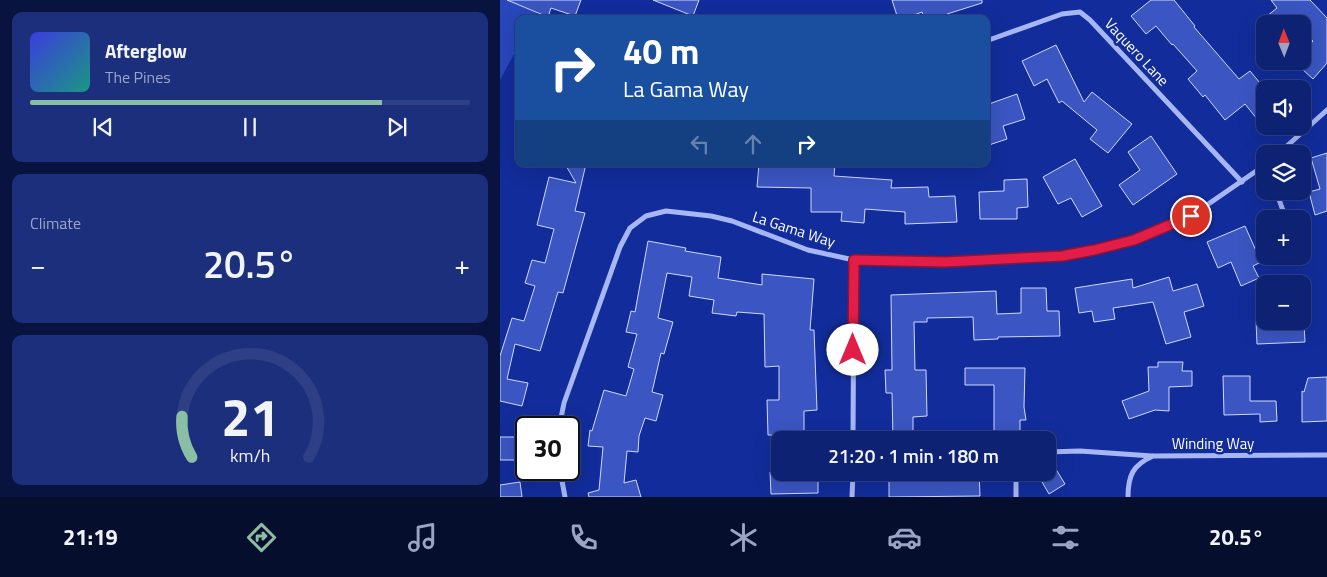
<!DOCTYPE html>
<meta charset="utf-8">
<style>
body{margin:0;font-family:"Titillium Web",sans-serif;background:#1c2f7c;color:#f1f3f6;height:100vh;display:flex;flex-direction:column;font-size:19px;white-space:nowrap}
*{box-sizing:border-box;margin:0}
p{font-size:16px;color:#9ba4c5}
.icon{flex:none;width:28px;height:28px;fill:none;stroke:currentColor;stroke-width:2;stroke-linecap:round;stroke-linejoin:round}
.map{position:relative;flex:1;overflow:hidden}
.side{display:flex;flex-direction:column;gap:12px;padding:12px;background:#081340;width:500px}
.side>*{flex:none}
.hud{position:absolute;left:15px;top:15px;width:475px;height:152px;border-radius:10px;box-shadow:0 5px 20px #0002,0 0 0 1px #2e3f86;background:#1a4fa0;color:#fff;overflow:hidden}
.needle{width:32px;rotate:359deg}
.tools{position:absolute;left:756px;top:15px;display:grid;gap:10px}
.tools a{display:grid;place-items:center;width:55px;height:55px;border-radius:10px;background:#0e2274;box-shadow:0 5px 20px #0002,0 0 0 1px #2e3f86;font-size:25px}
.speed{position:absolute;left:15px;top:416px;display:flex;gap:10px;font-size:25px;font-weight:700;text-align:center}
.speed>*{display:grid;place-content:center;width:65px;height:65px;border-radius:50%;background:#0e2274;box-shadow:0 5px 20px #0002,0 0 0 1px #2e3f86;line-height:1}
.speed .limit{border:2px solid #111;border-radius:8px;background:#fff;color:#111}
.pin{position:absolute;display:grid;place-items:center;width:42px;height:42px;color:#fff;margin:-21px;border:2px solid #fff;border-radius:50%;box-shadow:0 1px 5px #0007}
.me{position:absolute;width:55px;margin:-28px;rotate:0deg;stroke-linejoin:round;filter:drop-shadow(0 0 4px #0008)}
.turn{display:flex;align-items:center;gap:18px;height:105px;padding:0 25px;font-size:22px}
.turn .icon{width:65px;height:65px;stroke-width:2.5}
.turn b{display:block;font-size:35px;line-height:42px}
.lanes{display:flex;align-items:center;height:48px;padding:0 25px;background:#0003;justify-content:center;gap:25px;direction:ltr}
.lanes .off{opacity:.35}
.big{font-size:38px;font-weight:600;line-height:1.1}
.side .card{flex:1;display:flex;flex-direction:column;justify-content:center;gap:8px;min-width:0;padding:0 18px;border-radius:10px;background:#1c2f7c}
.side .dial{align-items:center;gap:0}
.dial svg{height:130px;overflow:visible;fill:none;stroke:#2e3f86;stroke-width:7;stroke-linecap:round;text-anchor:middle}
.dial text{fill:#f1f3f6;stroke:none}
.song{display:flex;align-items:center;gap:15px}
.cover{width:60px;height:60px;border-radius:8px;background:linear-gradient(135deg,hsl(240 70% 55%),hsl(170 70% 35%))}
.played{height:5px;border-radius:2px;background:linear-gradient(90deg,#8abfa5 80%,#2e3f86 80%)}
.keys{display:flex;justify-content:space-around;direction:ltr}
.heat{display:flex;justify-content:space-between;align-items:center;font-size:28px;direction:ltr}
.trip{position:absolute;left:271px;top:431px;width:285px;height:50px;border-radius:10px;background:#0e2274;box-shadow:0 5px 20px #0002,0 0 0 1px #2e3f86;font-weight:600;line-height:50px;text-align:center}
.tab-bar{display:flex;height:80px;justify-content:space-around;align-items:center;background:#060e2e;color:#9ba4c5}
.tab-bar .icon{width:35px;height:35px}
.tab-bar .selected{color:#8abfa5}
.tab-bar b{font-size:22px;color:#f1f3f6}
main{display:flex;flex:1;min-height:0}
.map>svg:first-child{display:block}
</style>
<main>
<section class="side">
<div class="card">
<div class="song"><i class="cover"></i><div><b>Afterglow</b><p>The Pines</p></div></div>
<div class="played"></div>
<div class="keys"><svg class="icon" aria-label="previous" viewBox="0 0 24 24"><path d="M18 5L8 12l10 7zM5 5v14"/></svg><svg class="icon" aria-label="pause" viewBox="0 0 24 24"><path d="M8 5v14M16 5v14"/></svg><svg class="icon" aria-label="next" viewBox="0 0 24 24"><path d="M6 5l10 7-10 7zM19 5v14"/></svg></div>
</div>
<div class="card"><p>Climate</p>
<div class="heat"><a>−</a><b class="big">20.5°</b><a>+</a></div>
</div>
<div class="card dial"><svg viewBox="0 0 100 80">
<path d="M14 69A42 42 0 1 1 86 69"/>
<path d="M14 69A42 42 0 0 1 8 44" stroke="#8abfa5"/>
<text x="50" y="56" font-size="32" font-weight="700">21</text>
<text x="50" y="72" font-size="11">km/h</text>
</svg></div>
</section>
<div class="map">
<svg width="827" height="497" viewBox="0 0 827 497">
<rect width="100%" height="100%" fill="#122d9b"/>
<polygon fill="#2847bb" points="0,0 44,0 33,19 19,19 19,45 0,80"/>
<g fill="#3b56c2" stroke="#cfd9fd">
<polygon points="7,0 81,0 75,16 51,8 48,17"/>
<polygon points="153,0 199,0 193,16"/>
<polygon points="392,0 482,0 482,3 447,14 448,15 439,19 425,19 422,12 403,19 398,19"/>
<polygon points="651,0 674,0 695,26 694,27 739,79 750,71 765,89 765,129 745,104 725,120 705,95 703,97 688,79 697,71 673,44 672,45 656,26 646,34 631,16"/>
<polygon points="771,0 810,0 827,18 827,63 813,79 802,69 802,53 813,41 802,31 802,24 757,24 777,8"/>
<polygon points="556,45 584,102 592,92 632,124 608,153 590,139 597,130 562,101 559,103 547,79 534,86 522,61"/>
<polygon points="517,94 525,119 503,126 507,139 486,146 486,105"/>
<polygon points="651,136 677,174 633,205 619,185 640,170 628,152"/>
<polygon points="827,153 827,211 815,215 809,192 820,189 811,158"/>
<polygon points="575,159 602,206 582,217 571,198 558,204 543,177"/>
<polygon points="65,164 86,164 75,211 85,213 63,293 58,292 40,351 15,344 7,379 28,383 22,406 0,401 0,356 12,318 24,321 35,286 25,283 32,260 45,263 54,229 37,225 49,177 76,183"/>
<polygon points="259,164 312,166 312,164 335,164 334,176 392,180 391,188 428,187 429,197 455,196 457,222 405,224 405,212 365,209 364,223 341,221 342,212 311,212 311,188 257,187"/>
<polygon points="527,179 528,207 517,208 517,219 480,219 479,192 504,191 504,180"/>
<polygon points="745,226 761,262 753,266 759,278 741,286 731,262 718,268 707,242"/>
<polygon points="148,241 186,248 185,251 221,257 218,278 262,285 262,274 314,279 310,330 314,330 317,410 304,411 304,435 268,435 267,400 279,400 279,366 265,367 264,314 237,312 236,316 212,313 214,300 189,296 192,277 167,273 158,318 173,322 164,354 161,353 152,392 163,395 156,421 145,418 139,436 138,452 127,451 124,483 136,480 141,497 89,497 88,493 99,490 103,447 88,446 90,430 92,431 104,390 126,396 134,369 128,367 137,334 126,332 131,311 135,312"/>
<polygon points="669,277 673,291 697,284 704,306 684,312 691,337 666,344 653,302 613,308 615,319 594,322 592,311 579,313 575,288 632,279 633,288"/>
<polygon points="521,288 546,288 547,311 559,311 560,336 498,337 498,339 474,340 473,317 427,318 427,322 414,322 415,370 426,370 427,416 413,417 413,440 393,440 392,393 386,393 385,370 392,370 391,295 496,291 497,314 521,313"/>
<polygon points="756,321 804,321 805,342 757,344"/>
<polygon points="658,362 683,362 682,371 692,371 692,386 669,387 669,411 655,410 629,419 622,401 649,391 648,367 658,367"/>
<polygon points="465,368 525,368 524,407 526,420 520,420 520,432 494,433 494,385 465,385"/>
<polygon points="723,376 750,376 750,401 776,401 777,421 760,422 760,414 724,415"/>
<polygon points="827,377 827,421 802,422 802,391 804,392 808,378"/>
<polygon points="0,437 15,437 16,460 0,460"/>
<polygon points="554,466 565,484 549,494 538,475 548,472 548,470"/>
<polygon points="270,472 318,472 318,493 271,494"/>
<polygon points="389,472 479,472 480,496 389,497"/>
<polygon points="20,482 22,497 0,497 0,485"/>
</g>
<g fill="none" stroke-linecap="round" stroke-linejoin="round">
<g stroke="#a7b7f4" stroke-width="5">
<polyline points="486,41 562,14 580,12 590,20 742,182"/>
<polyline points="778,154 827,110"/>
<polyline points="776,191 786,219"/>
<polyline points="799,256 801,263"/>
<polyline points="59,428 64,403 120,247 130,228 146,216 166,211 211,216 232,221 308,250 354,260 445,262 562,256 594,251 634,240 691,216 765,165"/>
<polyline points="353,440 354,260"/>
<polyline points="548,452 580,451 652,456"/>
<polyline points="60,470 65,497"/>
<polyline points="516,472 516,497"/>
<polyline points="352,497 353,472"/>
<path d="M628,497C628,475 633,465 653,456L827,455"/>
</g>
</g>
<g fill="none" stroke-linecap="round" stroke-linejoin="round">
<defs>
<polyline id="route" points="353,350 354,260 445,262 562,256 594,250 634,240 691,216"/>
</defs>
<use href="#route" stroke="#92132f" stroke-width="12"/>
<use href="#route" stroke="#e11d48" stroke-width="9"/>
</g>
<g text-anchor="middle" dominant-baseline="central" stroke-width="5" stroke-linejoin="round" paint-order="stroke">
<g font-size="15" fill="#fff" stroke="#122d9b">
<text transform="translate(637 52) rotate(47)">Vaquero Lane</text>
<text transform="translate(294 229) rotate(18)">La Gama Way</text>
<text x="713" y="443">Winding Way</text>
</g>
</g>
</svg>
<div class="tools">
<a><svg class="needle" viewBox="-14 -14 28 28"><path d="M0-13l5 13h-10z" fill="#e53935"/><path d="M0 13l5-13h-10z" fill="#9ba4c5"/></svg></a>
<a><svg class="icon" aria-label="sound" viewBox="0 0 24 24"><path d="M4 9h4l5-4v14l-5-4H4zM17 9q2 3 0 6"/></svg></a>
<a><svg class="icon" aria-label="layers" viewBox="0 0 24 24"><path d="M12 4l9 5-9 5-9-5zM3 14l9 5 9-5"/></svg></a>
<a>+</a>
<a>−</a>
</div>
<div class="speed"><div class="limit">30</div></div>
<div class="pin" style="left:691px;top:216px;background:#d93025"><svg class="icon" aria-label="arrive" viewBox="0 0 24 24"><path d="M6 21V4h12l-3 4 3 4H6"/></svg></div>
<svg class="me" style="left:353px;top:350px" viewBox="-20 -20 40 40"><circle r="19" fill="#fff"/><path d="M0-13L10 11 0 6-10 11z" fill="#e11d48"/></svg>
<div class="trip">21:20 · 1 min · 180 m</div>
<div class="hud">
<div class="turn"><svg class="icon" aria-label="right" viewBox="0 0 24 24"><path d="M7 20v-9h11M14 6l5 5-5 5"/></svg><div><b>40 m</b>La Gama Way</div></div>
<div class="lanes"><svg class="icon off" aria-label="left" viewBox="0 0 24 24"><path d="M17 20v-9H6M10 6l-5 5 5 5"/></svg><svg class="icon off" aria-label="ahead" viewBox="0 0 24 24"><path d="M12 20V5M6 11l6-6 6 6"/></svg><svg class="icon" aria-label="right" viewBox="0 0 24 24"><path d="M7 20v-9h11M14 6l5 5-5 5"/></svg></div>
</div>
</div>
</main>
<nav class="tab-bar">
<b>21:19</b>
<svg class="icon selected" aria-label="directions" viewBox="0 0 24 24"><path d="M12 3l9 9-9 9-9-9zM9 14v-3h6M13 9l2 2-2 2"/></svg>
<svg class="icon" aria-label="music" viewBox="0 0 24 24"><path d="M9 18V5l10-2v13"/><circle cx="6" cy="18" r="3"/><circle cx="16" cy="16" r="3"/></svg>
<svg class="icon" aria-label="phone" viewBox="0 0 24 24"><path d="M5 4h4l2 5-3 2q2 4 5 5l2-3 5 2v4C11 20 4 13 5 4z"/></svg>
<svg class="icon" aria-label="climate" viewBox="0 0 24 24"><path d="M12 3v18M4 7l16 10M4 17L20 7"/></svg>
<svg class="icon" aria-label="car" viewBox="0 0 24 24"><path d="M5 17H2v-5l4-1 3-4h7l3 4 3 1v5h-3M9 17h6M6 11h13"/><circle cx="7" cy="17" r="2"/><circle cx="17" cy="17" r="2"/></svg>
<svg class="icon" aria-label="filters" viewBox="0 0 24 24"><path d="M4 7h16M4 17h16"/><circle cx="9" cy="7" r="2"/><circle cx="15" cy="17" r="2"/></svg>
<b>20.5°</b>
</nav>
